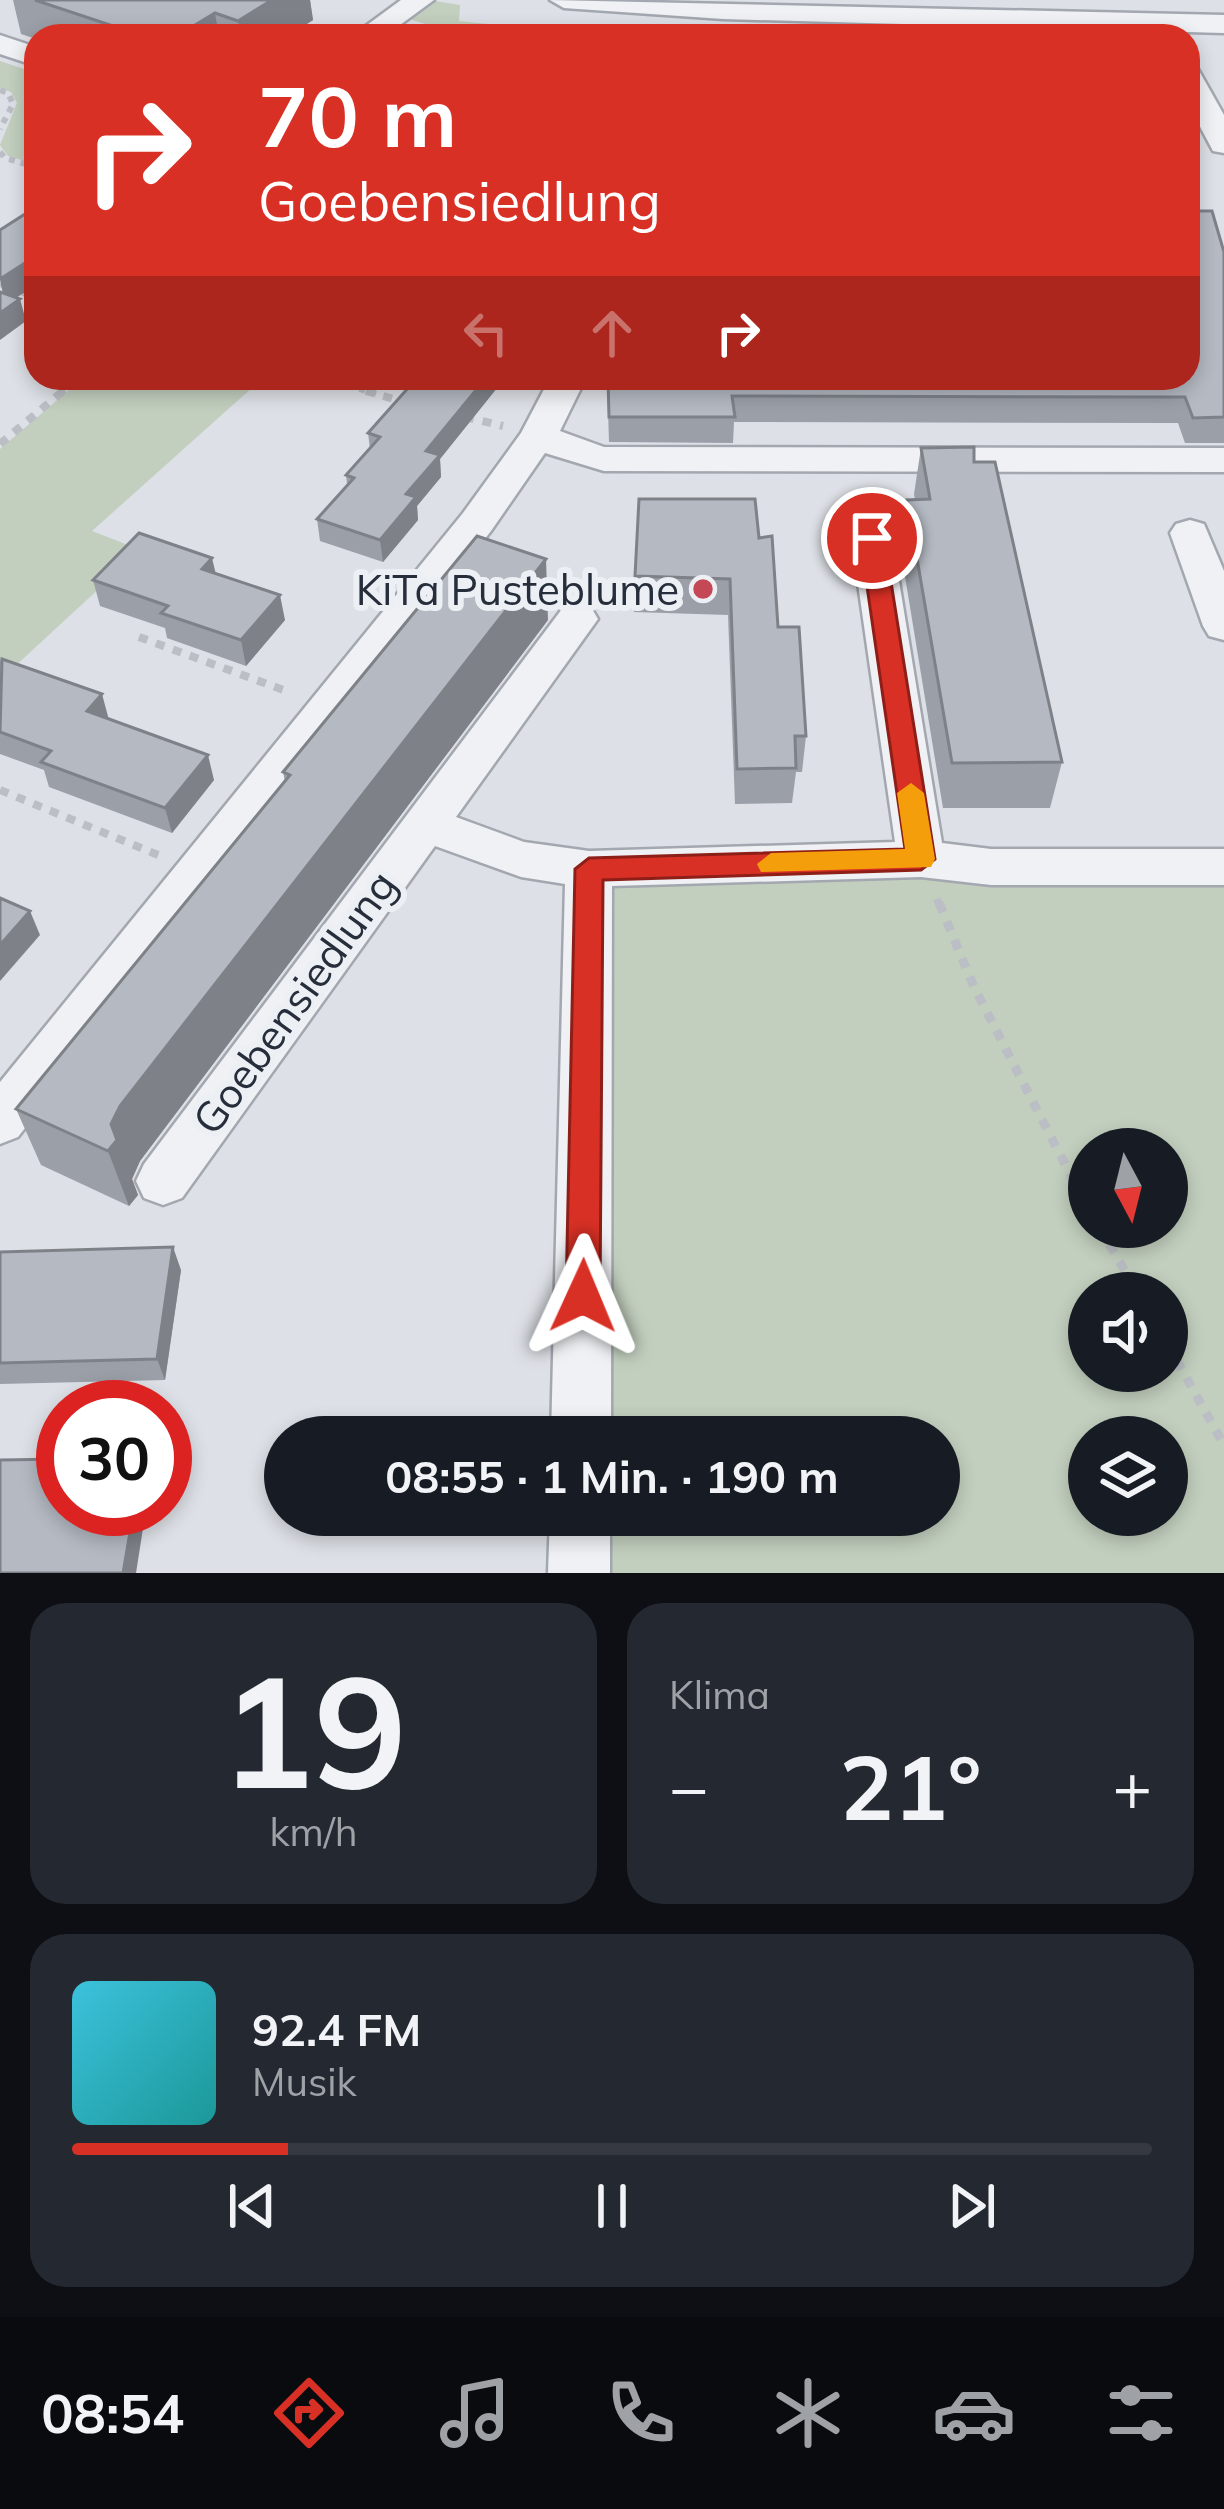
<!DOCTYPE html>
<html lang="de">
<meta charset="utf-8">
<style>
body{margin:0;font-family:Mulish,sans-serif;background:#242831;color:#f1f3f6;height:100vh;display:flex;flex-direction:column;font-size:45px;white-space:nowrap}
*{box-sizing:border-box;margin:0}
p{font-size:39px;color:#9ea1a6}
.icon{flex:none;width:66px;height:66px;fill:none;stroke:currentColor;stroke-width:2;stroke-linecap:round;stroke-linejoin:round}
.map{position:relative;height:1573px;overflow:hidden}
.drawer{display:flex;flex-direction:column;gap:30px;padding:30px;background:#0d0f14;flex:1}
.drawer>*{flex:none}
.top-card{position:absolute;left:24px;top:24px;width:1176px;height:366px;border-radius:36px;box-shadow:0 6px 18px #0003;background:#d93025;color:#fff;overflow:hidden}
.needle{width:78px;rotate:173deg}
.tools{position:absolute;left:1068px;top:1128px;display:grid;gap:24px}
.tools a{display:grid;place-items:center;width:120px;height:120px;border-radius:50%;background:#171b24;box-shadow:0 6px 18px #0003;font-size:60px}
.speed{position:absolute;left:36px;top:1380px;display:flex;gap:24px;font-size:60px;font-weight:700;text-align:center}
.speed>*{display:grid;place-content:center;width:156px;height:156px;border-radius:50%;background:#171b24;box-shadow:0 6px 18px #0003;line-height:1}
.speed .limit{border:18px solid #d22;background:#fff;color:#111}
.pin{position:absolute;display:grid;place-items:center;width:102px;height:102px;color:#fff;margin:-51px;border:6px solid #fff;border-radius:50%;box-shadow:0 3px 12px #0007}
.me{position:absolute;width:132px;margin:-66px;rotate:1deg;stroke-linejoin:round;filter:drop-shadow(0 0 9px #0008)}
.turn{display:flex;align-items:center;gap:42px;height:252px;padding:0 36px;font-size:54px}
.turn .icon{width:156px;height:156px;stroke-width:2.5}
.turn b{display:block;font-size:84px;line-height:102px}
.lanes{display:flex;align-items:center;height:114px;padding:0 36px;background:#0003;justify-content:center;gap:60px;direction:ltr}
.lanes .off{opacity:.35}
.big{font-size:90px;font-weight:700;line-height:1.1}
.drawer .tile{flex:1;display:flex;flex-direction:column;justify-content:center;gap:18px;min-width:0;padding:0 42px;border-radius:36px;background:#242831}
.drawer .dial{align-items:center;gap:0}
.dial b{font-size:156px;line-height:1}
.song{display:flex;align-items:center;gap:36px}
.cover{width:144px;height:144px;border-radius:18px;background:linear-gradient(135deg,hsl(190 70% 55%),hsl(180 70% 35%))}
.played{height:12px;border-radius:6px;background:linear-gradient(90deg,#d93025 20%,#363941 20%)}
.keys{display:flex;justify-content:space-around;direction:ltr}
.heat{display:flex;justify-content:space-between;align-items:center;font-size:66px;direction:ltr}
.drawer .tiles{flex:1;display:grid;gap:30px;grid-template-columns:1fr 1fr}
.tile:last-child{grid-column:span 2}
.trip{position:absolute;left:264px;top:1416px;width:696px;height:120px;border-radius:60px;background:#171b24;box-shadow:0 6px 18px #0003;font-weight:700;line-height:120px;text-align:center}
.tabs{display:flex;height:192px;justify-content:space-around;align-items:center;background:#090b0e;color:#9ea1a6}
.tabs .icon{width:84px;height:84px}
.tabs .on{color:#d93025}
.tabs b{font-size:54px;color:#f1f3f6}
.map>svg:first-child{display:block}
</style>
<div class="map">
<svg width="1224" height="1573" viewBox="0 0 1224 1573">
<rect width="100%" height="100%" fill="#dde0e6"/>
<g fill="#c2cfbe" fill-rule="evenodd">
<polygon points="435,1 460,5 459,21 546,30 544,36 464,36 409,19"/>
<polygon points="0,61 36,73 36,164 8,156 0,145 17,103 11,92 0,88"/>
<polygon points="83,378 263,378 92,531 141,550 0,680 0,449"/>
<path d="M605,877L1224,881V1573H609V1515H939V1437H609ZM1089,1149H1167V1227H1089ZM1089,1293H1167V1371H1089ZM1089,1437H1167V1515H1089Z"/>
</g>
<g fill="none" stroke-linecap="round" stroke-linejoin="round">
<defs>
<g id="minor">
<polygon points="401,0 434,0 385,36 352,36"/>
<polygon points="550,0 1224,15 1224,33 723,19 564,8"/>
<polygon points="0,35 36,47 36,66 0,54"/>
<polygon points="1188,66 1198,69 1224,115 1224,153 1213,151 1188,104"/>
<polygon points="550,378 586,378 560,431 604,447 1224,448 1224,472 604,471 545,453 491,531 18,1137 0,1144 0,1082 463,513 521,433"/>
<polygon points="868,501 882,505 888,514 942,843 991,849 1224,849 1224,885 991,885 921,877 612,886 611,1437 551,1437 565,884 521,877 435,846 182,1198 163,1205 144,1198 136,1181 144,1164 562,609 577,605 592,609 598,619 456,817 524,842 589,851 895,842 848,514 854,505"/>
<polygon points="1190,520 1204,524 1224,571 1224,640 1209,636 1203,626 1170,533 1176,524"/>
<polygon points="550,1515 610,1515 610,1573 548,1573"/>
</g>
</defs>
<use href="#minor" stroke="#a3a7af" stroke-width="5"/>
<g stroke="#bbbec4" stroke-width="6" stroke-dasharray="6 6" stroke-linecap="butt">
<polyline points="318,36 334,26"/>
<polyline points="0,90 8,93 13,104 0,129"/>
<polyline points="0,152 5,158 36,167"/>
<polyline points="0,284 36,298"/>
<polyline points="325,378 376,394"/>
<polyline points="60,394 78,378"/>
</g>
<g stroke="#bbbec4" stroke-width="8" stroke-dasharray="9 9" stroke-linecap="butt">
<polyline points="366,391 404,402"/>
<polyline points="465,417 503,426"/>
<polyline points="0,444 63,391"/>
<polyline points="139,637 289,692"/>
<polyline points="0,790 163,857"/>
<polyline points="937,899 940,906"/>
</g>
<g stroke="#bbbec4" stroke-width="9" stroke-dasharray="10 10" stroke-linecap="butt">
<polyline points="939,903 974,987 1089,1211"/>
<polyline points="1099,1227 1138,1293"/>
<polyline points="1167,1343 1224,1445"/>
</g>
<use href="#minor" fill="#eff1f4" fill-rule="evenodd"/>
</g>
<g fill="#9b9fa7">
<polygon points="13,0 310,0 313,20 288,36 36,36 36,39 21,34"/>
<polygon points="1224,252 1224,443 1185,443 1178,423 734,422 733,443 609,442 607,378 1188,378"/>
<polygon points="378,378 505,378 440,459 441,477 417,506 418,520 383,562 320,541 317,519 347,484 346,475 370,449 368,433 409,387"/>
<polygon points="921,448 974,462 1062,762 1050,808 943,808 900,546 907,500 915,500 914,494"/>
<polygon points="759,538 778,627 806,736 802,772 796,772 792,803 735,804 728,615 634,612 635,576"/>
<polygon points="216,574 285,620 246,666 167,638 165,628 100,606 93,580"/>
<polygon points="548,620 140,1161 132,1179 138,1195 129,1206 41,1165 16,1109 285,782 283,772"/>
<polygon points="0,660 109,719 214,780 172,833 49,787 44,770 0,754"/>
<polygon points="0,1252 181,1270 165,1380 0,1384"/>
</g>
<g fill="#7e8288">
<polygon points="272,0 310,0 313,20 288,36 241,36 238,21"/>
<polygon points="215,13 219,36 177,36"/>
<polygon points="36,256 36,285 5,305 0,279"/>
<polygon points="20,299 26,321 0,340 0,313"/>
<polygon points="486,378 505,378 440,459 441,477 417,506 418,520 383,562 380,540 406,494 426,451"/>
<polygon points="212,558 218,583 202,569"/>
<polygon points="546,559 548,620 140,1161 132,1179 138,1195 129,1206 108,1151 111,1124 120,1106"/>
<polygon points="280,595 285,620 246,666 241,640"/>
<polygon points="102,694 109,720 87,711"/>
<polygon points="208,755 214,780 172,833 165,808"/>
<polygon points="30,911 40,935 0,981 0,945"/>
<polygon points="173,1247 181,1270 165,1380 157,1359"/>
<polygon points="134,1509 146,1509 136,1573 123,1573"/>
</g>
<g fill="#b4b9c2" stroke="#7e8288" stroke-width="3">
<polygon points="35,0 272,0 238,21 215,13 177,36 143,36"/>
<polygon points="955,34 1102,36 955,36"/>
<polygon points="36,207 36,256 0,279 0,230"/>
<polygon points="1188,211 1212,211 1224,252 1224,417 1193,418 1185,397 732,396 735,417 609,417 608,378 1188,378"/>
<polygon points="0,292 20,299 0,313"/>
<polygon points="417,378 486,378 426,451 440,455 406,494 416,497 380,540 317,519 354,478 346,475 380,437 368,433"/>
<polygon points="974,447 974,462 995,462 1062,762 952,763 907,500 930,499 921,448"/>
<polygon points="639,499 755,499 759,538 772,536 778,627 799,627 806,736 795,736 796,768 737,769 730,579 635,576"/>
<polygon points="139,533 212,558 202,569 280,595 241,640 161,613 168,606 93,580"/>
<polygon points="477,536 546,559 120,1106 111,1124 117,1140 108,1151 16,1109 290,775 283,772"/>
<polygon points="2,659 102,694 87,711 208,755 165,808 41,762 51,751 0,732"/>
<polygon points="0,898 30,911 0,945"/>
<polygon points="173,1247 157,1359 0,1363 0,1252"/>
<polygon points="63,1459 63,1509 134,1509 123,1573 0,1573 0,1460"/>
</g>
<polygon fill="#d93025" stroke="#8d1f18" stroke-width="3" points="872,530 884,538 935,859 921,870 603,880 600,1296 595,1307 583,1312 571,1307 566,1296 575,869 589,858 905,849 860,538"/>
<polygon fill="#f59e0b" points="911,783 924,793 935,859 931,867 761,872 757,864 771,853 905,849 897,793"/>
<circle fill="#c54857" stroke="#eceff4" stroke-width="4.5" cx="703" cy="589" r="12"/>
<g text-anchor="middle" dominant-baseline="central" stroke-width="12" stroke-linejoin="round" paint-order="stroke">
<g font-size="42" fill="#272e3b" stroke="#eceff4" text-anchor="end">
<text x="679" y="589">KiTa Pusteblume</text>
</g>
<g font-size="42" fill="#272e3b" stroke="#eceff4">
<text transform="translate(294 1002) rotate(-54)">Goebensiedlung</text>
</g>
</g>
</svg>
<div class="tools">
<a><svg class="needle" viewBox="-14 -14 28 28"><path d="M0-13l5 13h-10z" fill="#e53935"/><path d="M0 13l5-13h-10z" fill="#9ea1a6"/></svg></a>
<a><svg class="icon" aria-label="sound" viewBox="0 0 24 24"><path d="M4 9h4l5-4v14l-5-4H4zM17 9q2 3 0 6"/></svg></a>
<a><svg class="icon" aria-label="layers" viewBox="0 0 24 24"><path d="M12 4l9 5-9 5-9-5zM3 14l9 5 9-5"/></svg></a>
</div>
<div class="speed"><div class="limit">30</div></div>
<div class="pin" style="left:872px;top:538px;background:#d93025"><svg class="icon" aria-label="arrive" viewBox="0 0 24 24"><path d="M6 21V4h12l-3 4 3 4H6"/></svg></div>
<svg class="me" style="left:583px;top:1296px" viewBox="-20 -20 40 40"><path d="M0-17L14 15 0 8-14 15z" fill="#d93025" stroke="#fff" stroke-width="4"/></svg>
<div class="trip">08:55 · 1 Min. · 190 m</div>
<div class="top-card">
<div class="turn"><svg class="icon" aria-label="right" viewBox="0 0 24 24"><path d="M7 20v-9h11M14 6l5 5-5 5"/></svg><div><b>70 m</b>Goebensiedlung</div></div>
<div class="lanes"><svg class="icon off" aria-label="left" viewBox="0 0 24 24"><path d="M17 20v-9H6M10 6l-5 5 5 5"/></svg><svg class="icon off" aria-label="ahead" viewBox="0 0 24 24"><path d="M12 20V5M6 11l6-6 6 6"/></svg><svg class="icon" aria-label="right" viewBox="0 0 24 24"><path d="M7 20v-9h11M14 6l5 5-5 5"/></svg></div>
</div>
</div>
<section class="drawer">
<div class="tiles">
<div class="tile dial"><b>19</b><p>km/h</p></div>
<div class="tile"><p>Klima</p>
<div class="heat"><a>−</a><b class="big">21°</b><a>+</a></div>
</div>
<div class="tile">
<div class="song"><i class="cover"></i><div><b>92.4 FM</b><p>Musik</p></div></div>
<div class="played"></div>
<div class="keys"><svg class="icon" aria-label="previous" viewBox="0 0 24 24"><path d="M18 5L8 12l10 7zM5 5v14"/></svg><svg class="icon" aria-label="pause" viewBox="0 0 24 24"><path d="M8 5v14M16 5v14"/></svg><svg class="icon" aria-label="next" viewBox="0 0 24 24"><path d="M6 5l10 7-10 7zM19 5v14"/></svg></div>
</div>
</div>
</section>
<nav class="tabs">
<b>08:54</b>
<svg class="icon on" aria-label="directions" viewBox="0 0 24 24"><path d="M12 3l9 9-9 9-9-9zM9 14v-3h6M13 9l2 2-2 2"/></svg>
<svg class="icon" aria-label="music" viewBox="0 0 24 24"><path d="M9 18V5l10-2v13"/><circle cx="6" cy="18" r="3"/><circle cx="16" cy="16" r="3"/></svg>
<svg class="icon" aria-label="phone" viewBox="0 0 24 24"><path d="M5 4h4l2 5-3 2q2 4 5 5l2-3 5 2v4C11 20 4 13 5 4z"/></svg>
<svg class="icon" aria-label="climate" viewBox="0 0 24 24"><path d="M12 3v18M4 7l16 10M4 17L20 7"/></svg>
<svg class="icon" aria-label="car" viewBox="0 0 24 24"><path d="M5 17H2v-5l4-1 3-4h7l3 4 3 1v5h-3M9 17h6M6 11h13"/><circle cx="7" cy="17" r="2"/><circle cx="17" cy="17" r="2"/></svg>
<svg class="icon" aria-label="filters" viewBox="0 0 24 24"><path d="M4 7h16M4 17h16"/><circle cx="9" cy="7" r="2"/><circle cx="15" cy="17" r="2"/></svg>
</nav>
